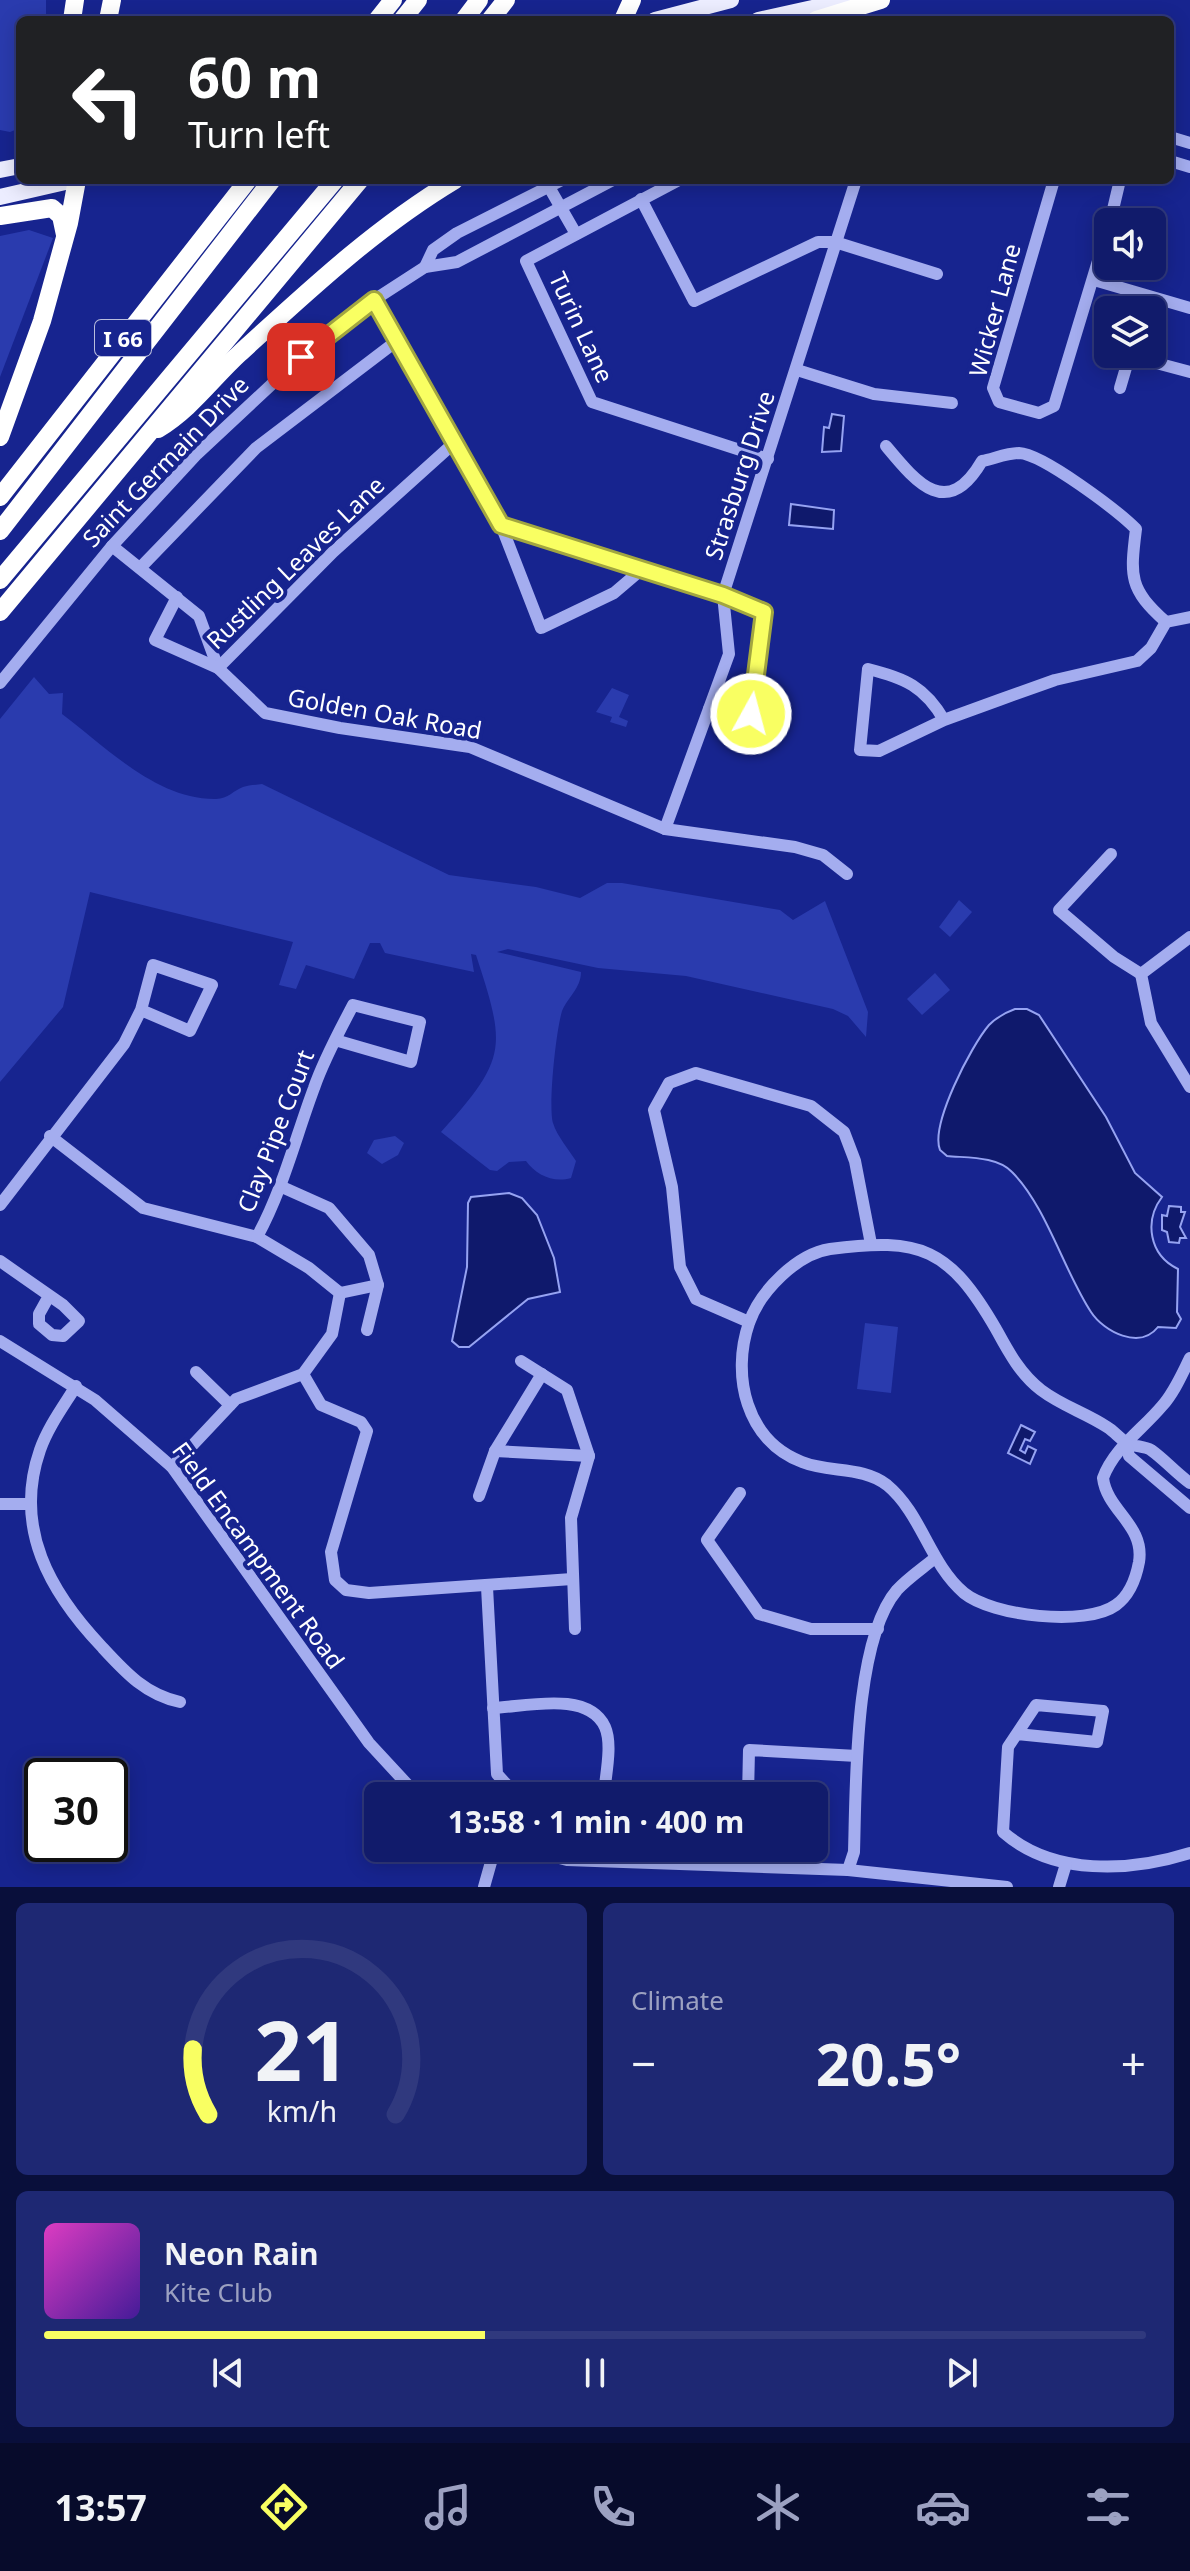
<!DOCTYPE html>
<meta charset="utf-8">
<style>
body{margin:0;font-family:"Noto Sans",sans-serif;background:#1e2873;color:#f1f3f6;height:100vh;display:flex;flex-direction:column;font-size:30px;white-space:nowrap}
*{box-sizing:border-box;margin:0}
p{font-size:26px;color:#9ca1c1}
.icon{flex:none;width:44px;height:44px;fill:none;stroke:currentColor;stroke-width:2;stroke-linecap:round;stroke-linejoin:round}
.map{position:relative;height:1887px;overflow:hidden}
.drawer{display:flex;flex-direction:column;gap:16px;padding:16px;background:#090f3b;flex:1}
.drawer>*{flex:none}
.hud{position:absolute;left:16px;top:16px;width:1158px;height:168px;border-radius:12px;box-shadow:0 4px 20px #0003,0 0 0 2px #30397e;background:#202124;color:#fff;overflow:hidden}
.buttons{position:absolute;left:1094px;top:208px;display:grid;gap:16px}
.buttons a{display:grid;place-items:center;width:72px;height:72px;border-radius:12px;background:#111b6b;box-shadow:0 4px 20px #0003,0 0 0 2px #30397e;font-size:40px}
.speed{position:absolute;left:24px;top:1758px;display:flex;gap:16px;font-size:40px;font-weight:700;text-align:center}
.speed>*{display:grid;place-content:center;width:104px;height:104px;border-radius:50%;background:#111b6b;box-shadow:0 4px 20px #0003,0 0 0 2px #30397e;line-height:1}
.speed .limit{border:4px solid #111;border-radius:12px;background:#fff;color:#111}
.pin{position:absolute;display:grid;place-items:center;width:68px;height:68px;color:#fff;margin:-34px;border-radius:16px;box-shadow:0 4px 12px #0006}
.me{position:absolute;width:88px;margin:-44px;rotate:7deg;stroke-linejoin:round;filter:drop-shadow(0 0 6px #0008)}
.turn{display:flex;align-items:center;gap:28px;height:168px;padding:0 40px;font-size:36px}
.turn .icon{width:104px;height:104px;stroke-width:2.5}
.turn b{display:block;font-size:56px;line-height:68px}
.big{font-size:60px;font-weight:700;line-height:1.1}
.drawer .card{flex:1;display:flex;flex-direction:column;justify-content:center;gap:12px;min-width:0;padding:0 28px;border-radius:12px;background:#1e2873}
.drawer .dial{align-items:center;gap:0}
.dial svg{height:208px;overflow:visible;fill:none;stroke:#30397e;stroke-width:7;stroke-linecap:round;text-anchor:middle}
.dial text{fill:#f1f3f6;stroke:none}
.song{display:flex;align-items:center;gap:24px}
.cover{width:96px;height:96px;border-radius:12px;background:linear-gradient(135deg,hsl(310 70% 55%),hsl(260 70% 35%))}
.played{height:8px;border-radius:4px;background:linear-gradient(90deg,#f9ff62 40%,#30397e 40%)}
.keys{display:flex;justify-content:space-around;direction:ltr}
.heat{display:flex;justify-content:space-between;align-items:center;font-size:44px;direction:ltr}
.drawer .tiles{flex:1;display:grid;gap:16px;grid-template-columns:1fr 1fr}
.card:last-child{grid-column:span 2}
.trip{position:absolute;left:364px;top:1782px;width:464px;height:80px;border-radius:12px;background:#111b6b;box-shadow:0 4px 20px #0003,0 0 0 2px #30397e;font-weight:700;line-height:80px;text-align:center}
.menu{display:flex;height:128px;justify-content:space-around;align-items:center;background:#070b2b;color:#9ca1c1}
.menu .icon{width:56px;height:56px}
.menu .active{color:#f9ff62}
.menu b{font-size:36px;color:#f1f3f6}
.map>svg:first-child{display:block}
</style>
<div class="map">
<svg width="1190" height="1887" viewBox="0 0 1190 1887">
<rect width="100%" height="100%" fill="#17248f"/>
<g fill="#2a3bae">
<polygon points="0,0 46,0 46,20 20,20 20,128 10,132 0,130"/>
<polygon points="29,230 53,238 0,377 0,236"/>
<path d="M34,677L49,694L63,693L62,714C106,747 157,800 216,799C228,799 234,790 243,787C248,785 256,785 262,784L449,875L536,887L580,898L607,883H622L780,910L793,920L825,901L868,1012L866,1037L848,1016L833,1009L686,976L598,968L508,949L497,952L581,972C581,988 568,997 562,1011C556,1031 548,1106 553,1123C557,1136 569,1150 576,1161L571,1178C553,1183 536,1175 526,1161L509,1162L497,1171L490,1170L441,1132C508,1058 506,1047 476,955L471,954L474,972L385,953L380,943H370L354,979L306,965L296,989L279,985L293,942L90,892L63,1007L0,1082V719Z"/>
<polygon points="612,688 629,695 619,717 628,721 626,727 610,722 612,717 596,712"/>
<polygon points="959,900 972,912 950,937 939,927"/>
<polygon points="935,973 950,990 922,1015 907,999"/>
<polygon points="395,1136 404,1143 398,1155 382,1164 367,1153 374,1140"/>
<polygon points="865,1323 898,1327 891,1393 857,1389"/>
</g>
<g fill="#0f196c" stroke="#96a3f2" stroke-width="2">
<polygon points="832,414 844,416 841,451 822,452 824,427 829,428"/>
<polygon points="791,504 834,510 833,529 789,525"/>
<path d="M1015,1009H1027L1039,1015L1106,1117L1135,1173L1162,1197C1144,1221 1149,1255 1178,1269L1177,1312L1181,1319L1176,1328L1158,1327C1140,1350 1104,1332 1091,1312C1064,1271 1046,1206 1012,1172C997,1156 967,1158 947,1156L940,1150C930,1125 971,1046 989,1025C997,1017 1004,1013 1015,1009Z"/>
<polygon points="509,1193 522,1198 537,1215 554,1258 560,1292 528,1299 469,1347 459,1347 452,1341 467,1267 468,1203 471,1197"/>
<polygon points="1169,1206 1181,1207 1181,1212 1185,1212 1180,1227 1186,1238 1180,1238 1179,1243 1169,1242 1167,1232 1162,1230 1162,1215 1167,1216"/>
<polygon points="1021,1425 1035,1432 1030,1441 1025,1439 1020,1450 1025,1453 1028,1446 1036,1450 1030,1464 1008,1453"/>
</g>
<g fill="none" stroke-linecap="round" stroke-linejoin="round">
<g stroke="#a4adef" stroke-width="12">
<polyline points="1170,137 1190,143"/>
<polyline points="1170,161 1190,167"/>
<polyline points="679,180 526,261 592,402 768,459"/>
<polyline points="1054,180 993,388 999,402 1039,413 1054,406 1108,228"/>
<polyline points="549,187 576,234"/>
<polyline points="641,199 694,301 818,242 835,242 937,274"/>
<polyline points="1110,222 1120,180"/>
<polyline points="425,267 433,250 457,233 562,180"/>
<polyline points="1094,280 1190,308"/>
<polyline points="374,300 501,525 541,628 614,593 641,570 723,595 764,612 751,714 709,709"/>
<polyline points="1130,356 1190,372"/>
<polyline points="797,370 874,394 952,403"/>
<polyline points="1120,388 1130,354"/>
<path d="M886,446C916,482 947,521 982,461C993,459 1007,453 1019,453C1043,454 1118,511 1136,529C1130,577 1129,589 1166,622"/>
<polyline points="501,525 641,570"/>
<polyline points="112,546 199,616 218,668 265,713 340,728 470,747 665,829 795,847 823,855 847,874"/>
<polyline points="140,568 256,448 398,340"/>
<polyline points="177,597 155,640 218,668 333,552 454,443"/>
<polyline points="0,683 112,546 197,454 301,357 374,300 425,267 457,262 613,180"/>
<path d="M944,720C925,687 905,678 868,669L860,750L879,751L944,720L999,700L1055,680L1137,661L1151,648L1166,622L1190,617"/>
<polyline points="665,829 729,654 723,595 856,180"/>
<polyline points="1111,854 1059,910 1114,957 1141,974"/>
<polyline points="1190,937 1141,974 1151,1023 1190,1087"/>
<polyline points="50,1136 143,1208 257,1237 309,1268 340,1293"/>
<polyline points="282,1187 329,1208 369,1255 378,1285 367,1330"/>
<polyline points="0,1205 124,1044 141,1010 153,965 212,985 190,1031 141,1010"/>
<path d="M257,1237C283,1189 295,1139 314,1088C324,1059 339,1032 353,1005L420,1022L411,1062L335,1040"/>
<polyline points="0,1261 63,1305 79,1321 63,1336 52,1335 39,1324 39,1314 49,1296"/>
<polyline points="340,1293 378,1285"/>
<polyline points="749,1322 696,1299 680,1267 672,1187 654,1110 669,1083 696,1073 811,1106 844,1132 855,1161 871,1244"/>
<polyline points="0,1341 95,1400 172,1467 369,1743 418,1796"/>
<path d="M1190,1358C1182,1374 1174,1393 1162,1406C1142,1430 1114,1448 1103,1478C1107,1511 1145,1525 1139,1562C1136,1578 1130,1595 1116,1605C1086,1627 992,1616 964,1593C929,1563 922,1514 887,1485C863,1466 829,1473 802,1462C746,1441 731,1375 749,1323C760,1291 797,1254 830,1249C921,1237 949,1248 996,1329C1008,1351 1020,1374 1041,1390C1062,1406 1086,1413 1107,1427C1114,1431 1120,1439 1127,1443C1135,1447 1144,1446 1151,1450C1165,1460 1176,1473 1190,1483"/>
<polyline points="521,1361 567,1390 589,1456 571,1518 575,1629"/>
<polyline points="196,1372 230,1405"/>
<polyline points="303,1374 321,1405 361,1422 367,1431 331,1552 335,1580 346,1590 369,1593 572,1579"/>
<path d="M76,1386C63,1407 48,1427 40,1450C13,1528 50,1592 102,1647C126,1673 145,1694 180,1702"/>
<polyline points="1126,1443 1129,1456 1190,1508"/>
<polyline points="495,1451 589,1456"/>
<polyline points="172,1467 236,1399 303,1374 332,1334 340,1293"/>
<polyline points="740,1493 707,1540 759,1614 811,1629 878,1629"/>
<polyline points="479,1496 495,1451 542,1374"/>
<polyline points="0,1504 31,1504"/>
<polyline points="487,1587 497,1774 517,1796 534,1796"/>
<path d="M493,1708C524,1707 588,1690 605,1727C613,1745 605,1777 604,1796"/>
<path d="M1017,1734L1097,1742L1103,1711L1036,1705L1008,1747L1003,1832C1053,1876 1130,1872 1190,1853"/>
<polyline points="748,1796 749,1750 857,1756"/>
<polyline points="522,1848 567,1860 848,1870 1007,1887"/>
<path d="M848,1870L854,1852C856,1787 854,1640 897,1590C908,1578 923,1568 935,1558"/>
<polyline points="484,1887 495,1848"/>
<polyline points="1059,1887 1066,1864"/>
</g>
<g stroke="#ecedff" stroke-width="16">
<polyline points="655,20 731,0"/>
<polyline points="758,20 849,0"/>
<polyline points="0,170 20,166"/>
<polyline points="0,197 74,180"/>
</g>
<g stroke="#fff" stroke-width="18">
<polyline points="72,20 75,0"/>
<polyline points="108,20 112,0"/>
<polyline points="377,20 393,0"/>
<polyline points="402,20 418,0"/>
<polyline points="464,20 479,0"/>
<polyline points="490,20 506,0"/>
<polyline points="623,20 632,0"/>
<polyline points="816,20 881,0"/>
<polyline points="0,216 52,208 61,216 65,235"/>
<path d="M158,429C191,409 211,380 239,354C308,291 375,228 455,180"/>
<polyline points="0,437 42,321 69,223 77,180"/>
<polyline points="0,497 248,180"/>
<polyline points="0,531 272,180"/>
<polyline points="0,580 335,180"/>
<polyline points="0,612 360,180"/>
</g>
</g>
<g fill="none" stroke-linecap="round" stroke-linejoin="round">
<defs>
<polyline id="route" points="301,357 374,300 501,525 723,595 764,612 751,714"/>
</defs>
<use href="#route" stroke="#a2a640" stroke-width="20"/>
<use href="#route" stroke="#f9ff62" stroke-width="14"/>
</g>
<g text-anchor="middle" dominant-baseline="central" stroke-width="8" stroke-linejoin="round" paint-order="stroke">
<rect fill="#17248f" stroke="#b9bddd" stroke-width="2" x="95" y="320" width="56" height="36" rx="6"/>
<g font-size="22" font-weight="bold" fill="#fff">
<text x="123" y="338">I 66</text>
</g>
<g font-size="24" fill="#fff" stroke="#17248f">
<text transform="translate(994 310) rotate(-75)">Wicker Lane</text>
<text transform="translate(582 327) rotate(65)">Turin Lane</text>
<text transform="translate(165 461) rotate(-46)">Saint Germain Drive</text>
<text transform="translate(739 475) rotate(-72)">Strasburg Drive</text>
<text transform="translate(295 562) rotate(-44)">Rustling Leaves Lane</text>
<text transform="translate(385 713) rotate(10)">Golden Oak Road</text>
<text transform="translate(275 1131) rotate(-69)">Clay Pipe Court</text>
<text transform="translate(259 1555) rotate(54)">Field Encampment Road</text>
</g>
</g>
</svg>
<div class="buttons">
<a><svg class="icon" aria-label="sound" viewBox="0 0 24 24"><path d="M4 9h4l5-4v14l-5-4H4zM17 9q2 3 0 6"/></svg></a>
<a><svg class="icon" aria-label="layers" viewBox="0 0 24 24"><path d="M12 4l9 5-9 5-9-5zM3 14l9 5 9-5"/></svg></a>
</div>
<div class="speed"><div class="limit">30</div></div>
<div class="pin" style="left:301px;top:357px;background:#d93025"><svg class="icon" aria-label="arrive" viewBox="0 0 24 24"><path d="M6 21V4h12l-3 4 3 4H6"/></svg></div>
<svg class="me" style="left:751px;top:714px" viewBox="-20 -20 40 40"><circle r="17" fill="#f9ff62" stroke="#fff" stroke-width="3"/><path d="M0-11L8 9 0 5-8 9z" fill="#fff"/></svg>
<div class="trip">13:58 · 1 min · 400 m</div>
<div class="hud">
<div class="turn"><svg class="icon" aria-label="left" viewBox="0 0 24 24"><path d="M17 20v-9H6M10 6l-5 5 5 5"/></svg><div><b>60 m</b>Turn left</div></div>
</div>
</div>
<section class="drawer">
<div class="tiles">
<div class="card dial"><svg viewBox="0 0 100 80">
<path d="M14 69A42 42 0 1 1 86 69"/>
<path d="M14 69A42 42 0 0 1 8 44" stroke="#f9ff62"/>
<text x="50" y="56" font-size="32" font-weight="700">21</text>
<text x="50" y="72" font-size="11">km/h</text>
</svg></div>
<div class="card"><p>Climate</p>
<div class="heat"><a>−</a><b class="big">20.5°</b><a>+</a></div>
</div>
<div class="card">
<div class="song"><i class="cover"></i><div><b>Neon Rain</b><p>Kite Club</p></div></div>
<div class="played"></div>
<div class="keys"><svg class="icon" aria-label="previous" viewBox="0 0 24 24"><path d="M18 5L8 12l10 7zM5 5v14"/></svg><svg class="icon" aria-label="pause" viewBox="0 0 24 24"><path d="M8 5v14M16 5v14"/></svg><svg class="icon" aria-label="next" viewBox="0 0 24 24"><path d="M6 5l10 7-10 7zM19 5v14"/></svg></div>
</div>
</div>
</section>
<nav class="menu">
<b>13:57</b>
<svg class="icon active" aria-label="directions" viewBox="0 0 24 24"><path d="M12 3l9 9-9 9-9-9zM9 14v-3h6M13 9l2 2-2 2"/></svg>
<svg class="icon" aria-label="music" viewBox="0 0 24 24"><path d="M9 18V5l10-2v13"/><circle cx="6" cy="18" r="3"/><circle cx="16" cy="16" r="3"/></svg>
<svg class="icon" aria-label="phone" viewBox="0 0 24 24"><path d="M5 4h4l2 5-3 2q2 4 5 5l2-3 5 2v4C11 20 4 13 5 4z"/></svg>
<svg class="icon" aria-label="climate" viewBox="0 0 24 24"><path d="M12 3v18M4 7l16 10M4 17L20 7"/></svg>
<svg class="icon" aria-label="car" viewBox="0 0 24 24"><path d="M5 17H2v-5l4-1 3-4h7l3 4 3 1v5h-3M9 17h6M6 11h13"/><circle cx="7" cy="17" r="2"/><circle cx="17" cy="17" r="2"/></svg>
<svg class="icon" aria-label="filters" viewBox="0 0 24 24"><path d="M4 7h16M4 17h16"/><circle cx="9" cy="7" r="2"/><circle cx="15" cy="17" r="2"/></svg>
</nav>
